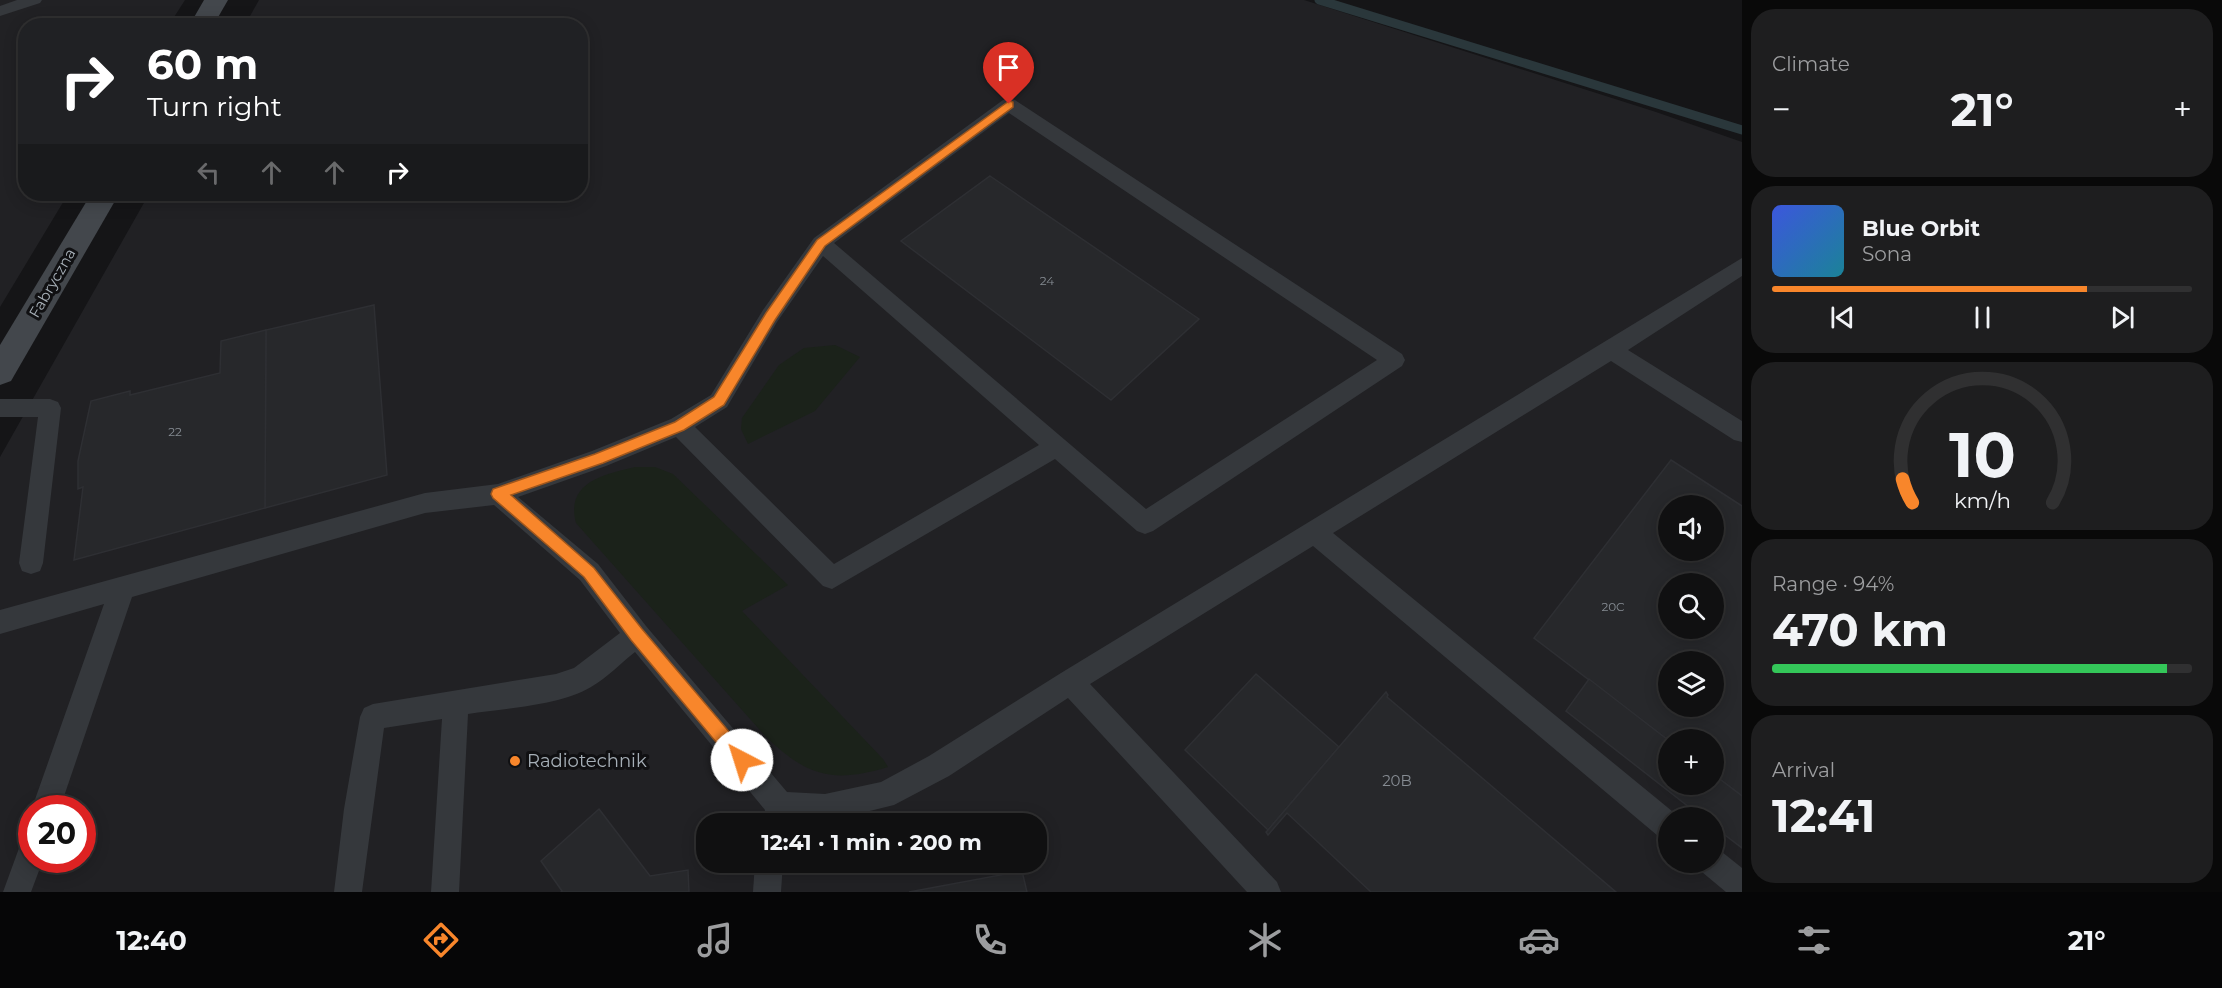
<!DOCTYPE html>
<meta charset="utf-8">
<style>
body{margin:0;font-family:Montserrat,sans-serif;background:#1e1e1f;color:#f1f3f6;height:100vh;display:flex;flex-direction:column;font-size:22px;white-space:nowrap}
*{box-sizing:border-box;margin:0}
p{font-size:20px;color:#9c9d9f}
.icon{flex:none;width:33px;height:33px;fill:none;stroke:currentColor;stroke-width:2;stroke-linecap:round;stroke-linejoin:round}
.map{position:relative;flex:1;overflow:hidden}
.sheet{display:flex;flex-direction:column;gap:9px;padding:9px;background:#090909;width:480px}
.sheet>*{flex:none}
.top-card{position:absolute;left:18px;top:18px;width:570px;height:183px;border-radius:24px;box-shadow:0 3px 15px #0003,0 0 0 2px #303031;background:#202124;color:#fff;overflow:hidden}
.controls{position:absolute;left:1658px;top:495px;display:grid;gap:12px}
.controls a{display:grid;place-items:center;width:66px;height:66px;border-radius:50%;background:#101011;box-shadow:0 3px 15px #0003,0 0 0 2px #303031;font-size:30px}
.speed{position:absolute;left:18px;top:795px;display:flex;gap:12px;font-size:30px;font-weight:700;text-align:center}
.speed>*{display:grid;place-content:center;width:78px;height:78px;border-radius:50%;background:#101011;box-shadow:0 3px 15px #0003,0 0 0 2px #303031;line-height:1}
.speed .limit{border:9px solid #d22;background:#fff;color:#111}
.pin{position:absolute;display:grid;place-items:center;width:51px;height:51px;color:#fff;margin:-62px -26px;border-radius:50% 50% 50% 0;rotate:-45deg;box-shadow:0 0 6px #0007}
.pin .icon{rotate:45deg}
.me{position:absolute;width:66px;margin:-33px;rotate:320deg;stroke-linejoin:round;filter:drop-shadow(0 0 4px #0008)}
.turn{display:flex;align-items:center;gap:21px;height:126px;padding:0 30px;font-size:27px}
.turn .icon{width:78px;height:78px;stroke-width:2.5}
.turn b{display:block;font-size:42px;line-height:51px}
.lanes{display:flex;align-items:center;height:57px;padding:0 30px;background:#0003;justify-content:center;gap:30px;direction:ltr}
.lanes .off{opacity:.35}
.big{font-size:45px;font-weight:700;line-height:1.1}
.sheet .tile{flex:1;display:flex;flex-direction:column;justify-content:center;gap:9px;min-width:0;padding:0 21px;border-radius:24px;background:#1e1e1f}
.sheet .dial{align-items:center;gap:0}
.dial svg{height:156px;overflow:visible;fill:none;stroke:#303031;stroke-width:7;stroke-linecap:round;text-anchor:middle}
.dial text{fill:#f1f3f6;stroke:none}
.song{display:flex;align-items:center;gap:18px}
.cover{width:72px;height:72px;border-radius:9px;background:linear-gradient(135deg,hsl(230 70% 55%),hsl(190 70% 35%))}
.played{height:6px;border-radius:3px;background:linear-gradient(90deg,#f8862b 75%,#303031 75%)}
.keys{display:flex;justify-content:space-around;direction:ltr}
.heat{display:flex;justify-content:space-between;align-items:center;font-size:33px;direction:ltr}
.charge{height:9px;border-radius:4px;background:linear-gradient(90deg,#34c759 94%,#303031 0)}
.trip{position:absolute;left:696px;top:813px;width:351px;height:60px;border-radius:24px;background:#101011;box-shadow:0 3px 15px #0003,0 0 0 2px #303031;font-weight:700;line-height:60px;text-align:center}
.tab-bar{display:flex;height:96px;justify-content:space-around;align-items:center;background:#060607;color:#9c9d9f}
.tab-bar .icon{width:42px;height:42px}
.tab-bar .active{color:#f8862b}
.tab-bar b{font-size:27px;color:#f1f3f6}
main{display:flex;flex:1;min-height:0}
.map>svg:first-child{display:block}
</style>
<main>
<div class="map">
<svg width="1742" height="892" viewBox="0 0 1742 892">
<rect width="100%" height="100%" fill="#151517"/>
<g fill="#212124" fill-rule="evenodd">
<polygon points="0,0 185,0 169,25 26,26 26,194 68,194 0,307"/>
<path d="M259,0H1304L1656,112L1742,142V892H0V457L149,194H580V26L245,25ZM1668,506H1713V550H1668ZM1668,584H1713V628H1668ZM1668,662H1713V706H1668ZM1668,740H1713V784H1668ZM32,808H82V860H32ZM1668,818H1713V862H1668ZM706,824H1036V862H706Z"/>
</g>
<g fill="#1b221a">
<polygon points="835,345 860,357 815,411 748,444 741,429 742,418 779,365 804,348"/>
<path d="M635,467H655L673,474L788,585L742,611L883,759L888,767C832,784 807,776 765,736L576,523C565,482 605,474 635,467Z"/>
</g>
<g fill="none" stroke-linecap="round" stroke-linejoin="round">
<polyline stroke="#2a373b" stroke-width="9" points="1319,0 1742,130"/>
</g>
<g fill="#27282b" stroke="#2e2f33" stroke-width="1.5" fill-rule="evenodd">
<polygon points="990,176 1199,319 1111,400 901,241"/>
<polygon points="374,305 387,475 265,508 266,330"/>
<polygon points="266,330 265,508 74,560 83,487 78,489 78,461 91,401 130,391 130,395 220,373 221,341"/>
<path d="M1671,460L1742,506V796L1713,774V740H1668L1534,638ZM1668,506H1713V550H1668ZM1668,584H1713V628H1668ZM1668,662H1713V706H1668Z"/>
<polygon points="1256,674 1339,747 1268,830 1185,750"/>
<polygon points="1589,679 1668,740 1668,784 1713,784 1713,774 1742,796 1742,848 1713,826 1713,818 1703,818 1566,711"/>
<polygon points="1386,692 1388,695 1387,697 1616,892 1371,892 1287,813 1268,835 1266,832 1268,830"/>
<polygon points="599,809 650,876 688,870 689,892 561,892 562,891 541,861"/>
<polygon points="1022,871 1027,892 909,892"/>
</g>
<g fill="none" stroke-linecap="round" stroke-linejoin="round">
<g fill="#35383c" fill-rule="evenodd">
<polygon points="17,0 42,0 40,3 0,16 0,6"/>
<path d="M1009,98L1015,100L1402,354L1405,360L1402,366L1153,531L1145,534L1137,531L1055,459L832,589L823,586L676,437L606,466L518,497L598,564L646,626L787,792L825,794L881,782L929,756L1061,673L1742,258V276L1628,350L1742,421V442L1734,440L1611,361L1333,533L1678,816L1668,818V840L1658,836L1313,546L1090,684L1277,882L1281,892H1247L1068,698L949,776L894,805L825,822L791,820L790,824H762L765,810L635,652C621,663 607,678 591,687C559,706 505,708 468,714L459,892H431L442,719L384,728L362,892H334L344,809L360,717L364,708L373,704L556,674L574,668L620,633L580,580L494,505L425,513L132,597L60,808H32L104,604L0,634V610L425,493L498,484L592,451L671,419L711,395L763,310L814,238L1003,100ZM1009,113L1377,360L1146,509L834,243ZM823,256L1039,445L834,564L695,427L727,407L777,322Z"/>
<polygon points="0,399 50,399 58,402 61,408 43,563 40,571 31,574 22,571 19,563 38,417 0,417"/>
<polygon points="32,836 32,860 43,860 31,892 3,892 22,840"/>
<polygon points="1713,848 1722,852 1742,868 1742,892 1726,892 1702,872 1698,862 1713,862"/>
<polygon points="755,862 783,862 781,892 753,892"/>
</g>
<g fill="#43474c" fill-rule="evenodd">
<polygon points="204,0 228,0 213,26 189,26"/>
<polygon points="91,194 119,194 11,381 0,385 0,345"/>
</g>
</g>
<polygon fill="#f8862b" stroke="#a1571c" stroke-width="1.5" points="1009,101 1013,102 1013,107 825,246 775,320 724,405 684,430 603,463 511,495 594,568 642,629 748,754 750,760 748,766 742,768 736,766 631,640 584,577 493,498 491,494 493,489 595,454 675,422 714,397 766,313 817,240"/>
<circle fill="#f8862b" stroke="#101012" stroke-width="2" cx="515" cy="761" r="6"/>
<g text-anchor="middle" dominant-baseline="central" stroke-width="6" stroke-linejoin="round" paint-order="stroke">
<g font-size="12" fill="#868c93">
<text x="1047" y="280">24</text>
<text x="175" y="431">22</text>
<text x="1613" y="606">20C</text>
</g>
<g font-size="15" fill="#a6afb7" stroke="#101012">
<text transform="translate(52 283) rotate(-60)">Fabryczna</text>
</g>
<g font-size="15" fill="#868c93">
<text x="1397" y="780">20B</text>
</g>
<g font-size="18" fill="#a6afb7" stroke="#101012" text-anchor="start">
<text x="527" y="761">Radiotechnik</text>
</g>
</g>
</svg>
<div class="controls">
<a><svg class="icon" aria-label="sound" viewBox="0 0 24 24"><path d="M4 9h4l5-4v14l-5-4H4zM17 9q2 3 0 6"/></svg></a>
<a><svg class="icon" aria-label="search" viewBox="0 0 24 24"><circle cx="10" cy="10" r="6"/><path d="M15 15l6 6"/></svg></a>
<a><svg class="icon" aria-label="layers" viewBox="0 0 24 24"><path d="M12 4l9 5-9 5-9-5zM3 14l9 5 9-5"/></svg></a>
<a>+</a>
<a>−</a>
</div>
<div class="speed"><div class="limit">20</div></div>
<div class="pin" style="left:1009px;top:104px;background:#d93025"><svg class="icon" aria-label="arrive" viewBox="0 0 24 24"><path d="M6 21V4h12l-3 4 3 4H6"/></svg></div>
<svg class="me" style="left:742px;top:760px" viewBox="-20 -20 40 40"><circle r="19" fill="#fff"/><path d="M0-13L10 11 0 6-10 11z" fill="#f8862b"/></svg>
<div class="trip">12:41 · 1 min · 200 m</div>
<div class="top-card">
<div class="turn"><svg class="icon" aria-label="right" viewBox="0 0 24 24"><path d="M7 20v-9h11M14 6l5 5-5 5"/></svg><div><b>60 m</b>Turn right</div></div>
<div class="lanes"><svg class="icon off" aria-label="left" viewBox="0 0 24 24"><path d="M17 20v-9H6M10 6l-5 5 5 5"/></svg><svg class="icon off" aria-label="ahead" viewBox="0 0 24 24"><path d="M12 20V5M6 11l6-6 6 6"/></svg><svg class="icon off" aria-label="ahead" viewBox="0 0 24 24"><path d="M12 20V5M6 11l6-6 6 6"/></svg><svg class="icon" aria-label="right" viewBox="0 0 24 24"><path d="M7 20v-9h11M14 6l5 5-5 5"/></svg></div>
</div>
</div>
<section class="sheet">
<div class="tile"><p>Climate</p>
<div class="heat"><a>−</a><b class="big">21°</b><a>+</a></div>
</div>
<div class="tile">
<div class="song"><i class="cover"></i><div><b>Blue Orbit</b><p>Sona</p></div></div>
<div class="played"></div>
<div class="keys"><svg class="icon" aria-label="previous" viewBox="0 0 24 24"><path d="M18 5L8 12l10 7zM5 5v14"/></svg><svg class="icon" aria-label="pause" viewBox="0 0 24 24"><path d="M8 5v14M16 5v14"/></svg><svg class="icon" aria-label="next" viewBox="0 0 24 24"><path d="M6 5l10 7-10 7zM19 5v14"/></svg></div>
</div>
<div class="tile dial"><svg viewBox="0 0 100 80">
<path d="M14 69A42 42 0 1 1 86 69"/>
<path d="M14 69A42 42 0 0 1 9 57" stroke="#f8862b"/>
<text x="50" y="56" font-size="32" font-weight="700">10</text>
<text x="50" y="72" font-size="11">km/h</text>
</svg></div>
<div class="tile"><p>Range · 94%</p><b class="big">470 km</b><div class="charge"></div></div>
<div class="tile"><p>Arrival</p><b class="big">12:41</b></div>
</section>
</main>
<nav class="tab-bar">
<b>12:40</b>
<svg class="icon active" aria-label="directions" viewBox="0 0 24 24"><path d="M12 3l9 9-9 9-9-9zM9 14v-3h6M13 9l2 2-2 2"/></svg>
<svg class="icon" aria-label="music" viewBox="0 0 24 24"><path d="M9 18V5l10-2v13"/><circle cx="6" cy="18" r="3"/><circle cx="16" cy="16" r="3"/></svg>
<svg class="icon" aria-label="phone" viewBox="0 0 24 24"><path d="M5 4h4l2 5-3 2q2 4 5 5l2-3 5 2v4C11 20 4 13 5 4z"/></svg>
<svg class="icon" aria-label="climate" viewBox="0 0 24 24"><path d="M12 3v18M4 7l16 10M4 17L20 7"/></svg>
<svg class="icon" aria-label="car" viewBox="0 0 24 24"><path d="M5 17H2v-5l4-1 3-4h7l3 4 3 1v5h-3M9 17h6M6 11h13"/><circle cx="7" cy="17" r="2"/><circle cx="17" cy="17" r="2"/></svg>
<svg class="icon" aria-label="filters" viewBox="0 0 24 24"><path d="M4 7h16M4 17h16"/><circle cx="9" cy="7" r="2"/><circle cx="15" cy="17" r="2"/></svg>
<b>21°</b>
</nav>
